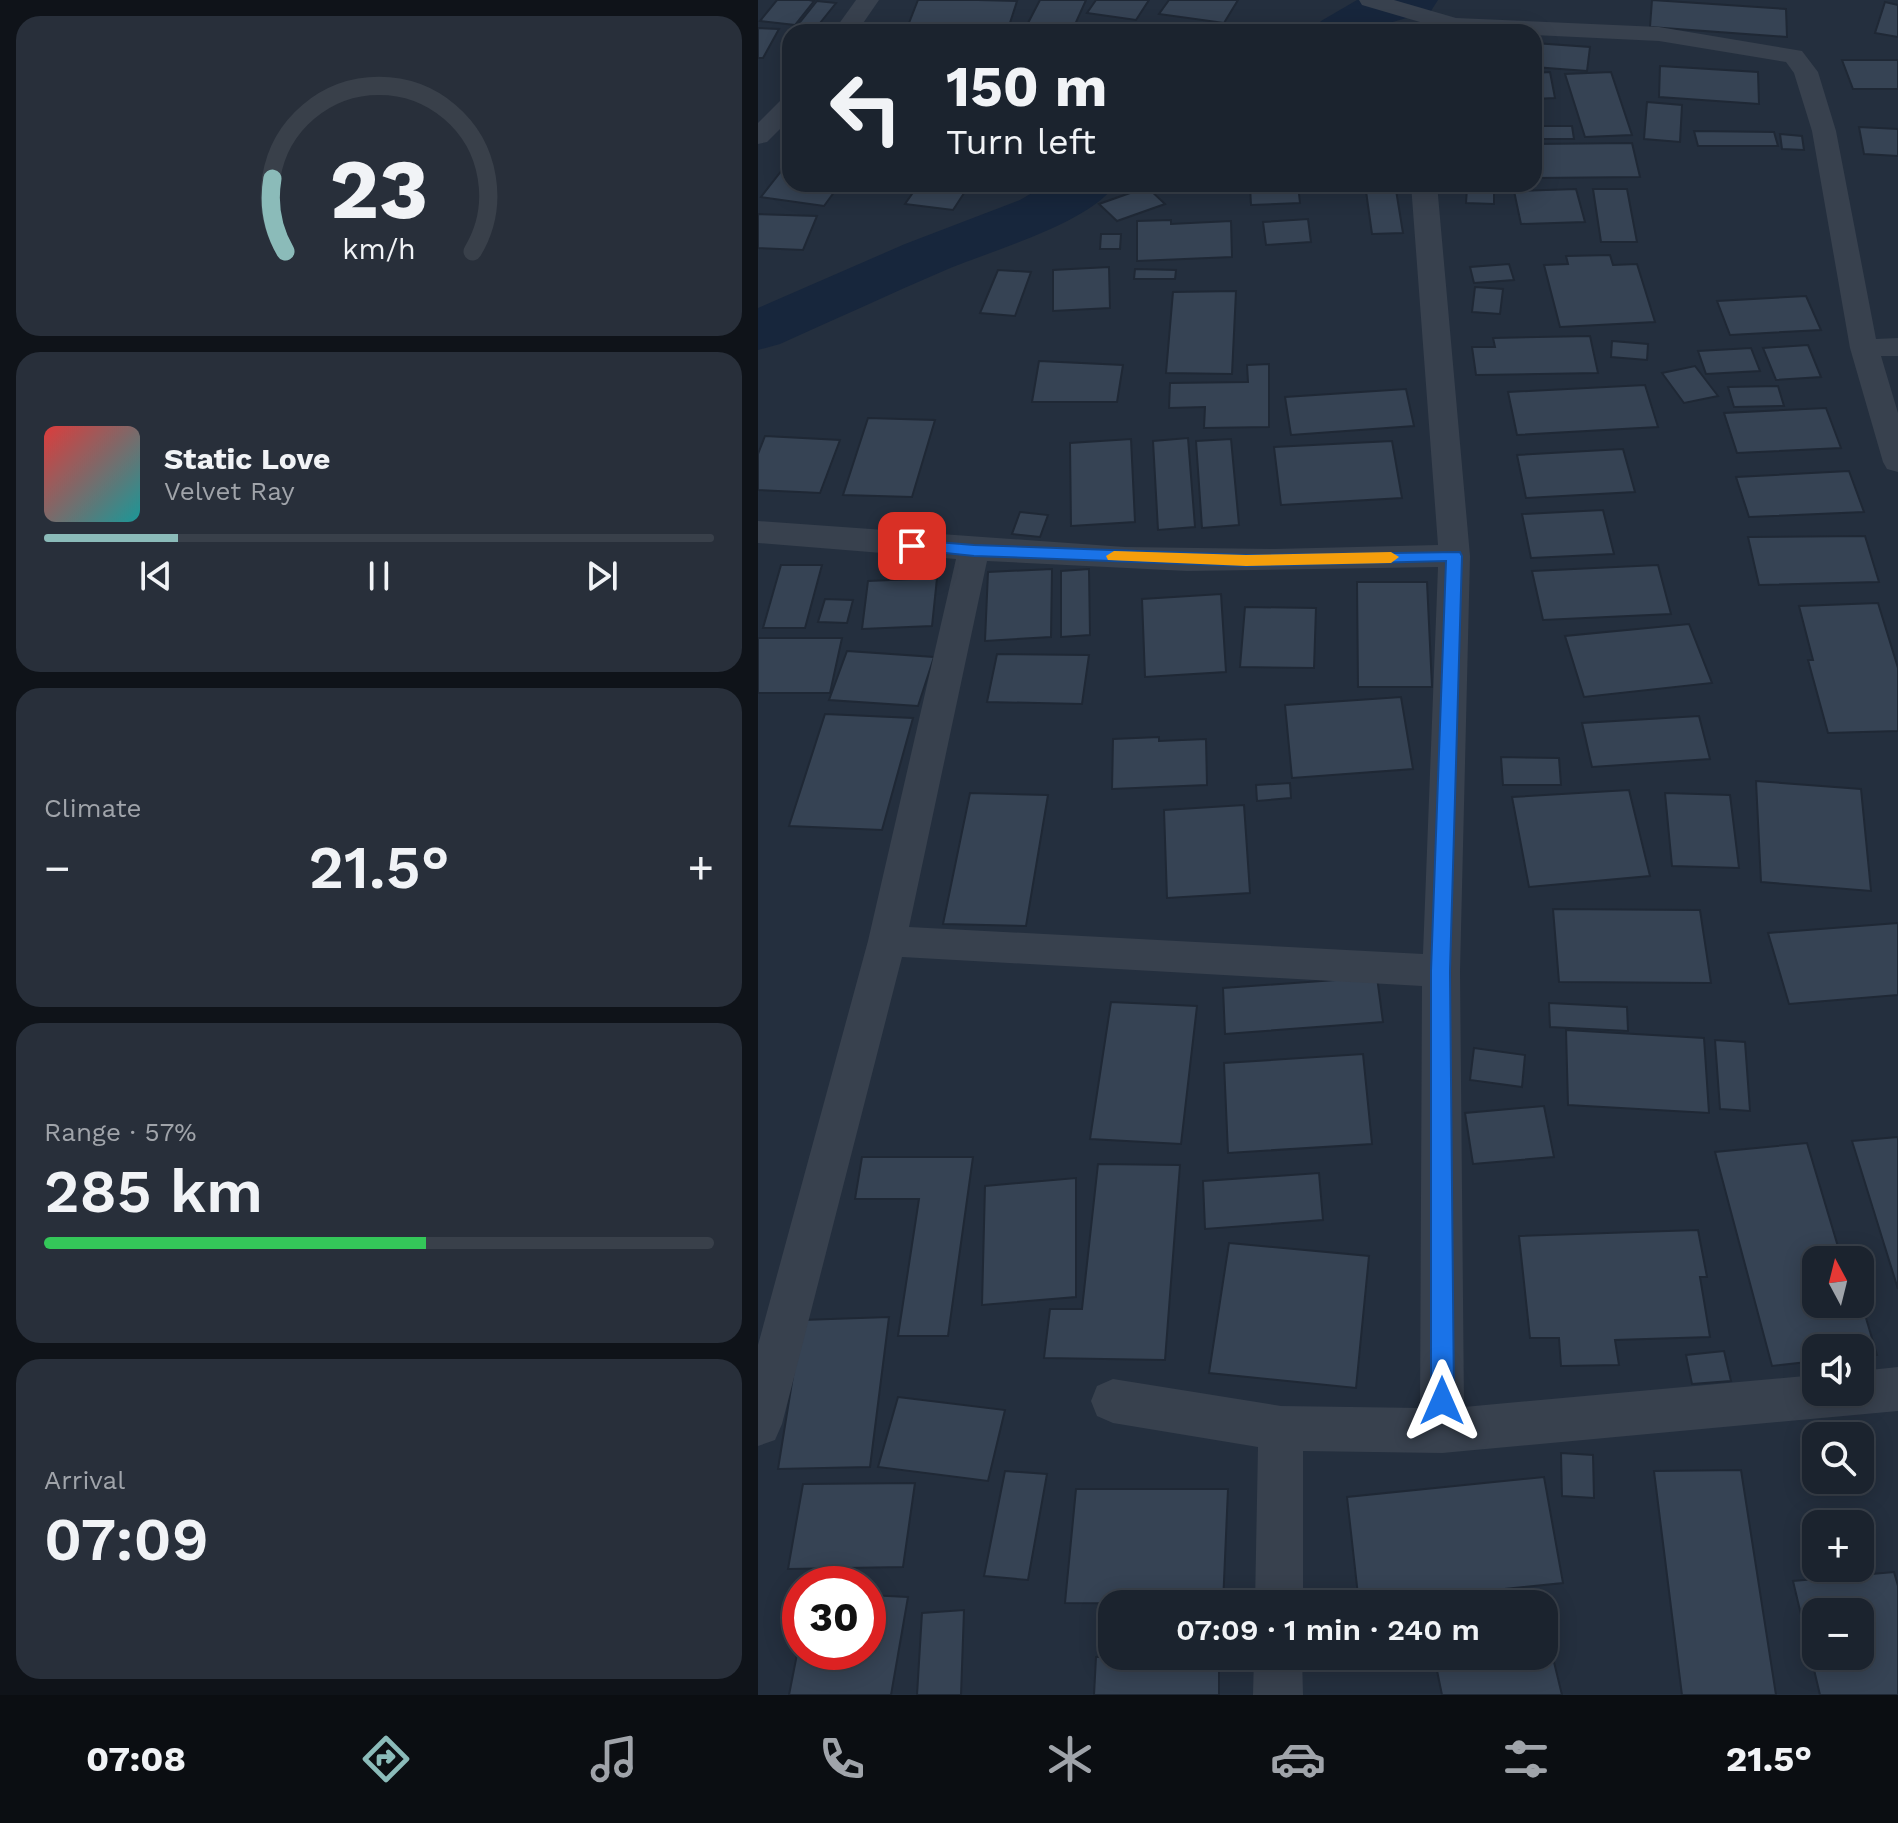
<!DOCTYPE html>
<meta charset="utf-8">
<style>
body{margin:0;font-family:"Work Sans",sans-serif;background:#282f3a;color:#f1f3f6;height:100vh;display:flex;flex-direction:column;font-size:30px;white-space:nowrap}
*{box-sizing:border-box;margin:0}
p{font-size:26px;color:#a0a4aa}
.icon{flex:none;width:44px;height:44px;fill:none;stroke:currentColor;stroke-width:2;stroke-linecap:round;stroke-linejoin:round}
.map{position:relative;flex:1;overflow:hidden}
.panel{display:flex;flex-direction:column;gap:16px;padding:16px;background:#0f1319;width:758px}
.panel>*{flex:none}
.hud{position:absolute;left:24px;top:24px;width:760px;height:168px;border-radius:24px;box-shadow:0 4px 20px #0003,0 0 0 2px #39404a;background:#1b232e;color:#f1f3f6;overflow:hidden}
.needle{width:52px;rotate:353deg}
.controls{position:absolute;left:1044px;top:1246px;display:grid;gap:16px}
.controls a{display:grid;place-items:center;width:72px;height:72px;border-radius:16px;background:#1b232e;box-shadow:0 4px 20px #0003,0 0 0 2px #39404a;font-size:40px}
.speed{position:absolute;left:24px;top:1566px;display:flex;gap:16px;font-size:40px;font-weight:700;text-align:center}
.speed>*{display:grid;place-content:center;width:104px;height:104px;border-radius:50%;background:#1b232e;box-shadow:0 4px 20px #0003,0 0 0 2px #39404a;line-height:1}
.speed .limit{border:12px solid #d22;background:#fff;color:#111}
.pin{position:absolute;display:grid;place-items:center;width:68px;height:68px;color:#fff;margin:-34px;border-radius:16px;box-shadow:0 4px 12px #0006}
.me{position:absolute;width:88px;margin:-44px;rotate:0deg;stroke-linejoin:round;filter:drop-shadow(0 0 6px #0008)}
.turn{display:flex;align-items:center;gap:28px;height:168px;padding:0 32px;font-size:36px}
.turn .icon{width:104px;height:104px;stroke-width:2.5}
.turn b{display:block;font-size:56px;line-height:68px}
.big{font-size:60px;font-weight:600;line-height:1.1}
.panel .widget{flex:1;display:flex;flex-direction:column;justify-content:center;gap:12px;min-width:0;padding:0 28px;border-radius:24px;background:#282f3a}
.panel .dial{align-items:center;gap:0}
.dial svg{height:208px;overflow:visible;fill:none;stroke:#39404a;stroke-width:7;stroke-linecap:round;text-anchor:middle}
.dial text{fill:#f1f3f6;stroke:none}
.song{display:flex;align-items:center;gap:24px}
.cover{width:96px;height:96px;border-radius:12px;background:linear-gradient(135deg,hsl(0 70% 55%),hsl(180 70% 35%))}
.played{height:8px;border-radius:4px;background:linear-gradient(90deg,#8bbbb9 20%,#39404a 20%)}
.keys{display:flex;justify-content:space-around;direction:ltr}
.heat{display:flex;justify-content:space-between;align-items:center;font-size:44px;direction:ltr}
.charge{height:12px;border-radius:6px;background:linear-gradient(90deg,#34c759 57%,#39404a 0)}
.trip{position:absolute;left:340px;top:1590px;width:460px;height:80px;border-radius:24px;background:#1b232e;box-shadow:0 4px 20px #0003,0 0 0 2px #39404a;font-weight:600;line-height:80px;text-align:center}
.dock{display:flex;height:128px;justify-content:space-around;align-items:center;background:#0b0e12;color:#a0a4aa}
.dock .icon{width:56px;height:56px}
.dock .active{color:#8bbbb9}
.dock b{font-size:36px;color:#f1f3f6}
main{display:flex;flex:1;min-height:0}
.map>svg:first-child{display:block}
</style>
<main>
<section class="panel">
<div class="widget dial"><svg viewBox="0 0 100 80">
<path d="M14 69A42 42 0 1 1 86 69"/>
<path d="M14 69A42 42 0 0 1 9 41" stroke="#8bbbb9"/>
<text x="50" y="56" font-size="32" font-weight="700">23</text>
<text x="50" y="72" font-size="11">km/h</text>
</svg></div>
<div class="widget">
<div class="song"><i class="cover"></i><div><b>Static Love</b><p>Velvet Ray</p></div></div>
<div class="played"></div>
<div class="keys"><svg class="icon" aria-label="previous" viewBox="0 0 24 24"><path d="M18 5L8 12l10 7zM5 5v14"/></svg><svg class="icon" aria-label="pause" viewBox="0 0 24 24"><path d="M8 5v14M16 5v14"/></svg><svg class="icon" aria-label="next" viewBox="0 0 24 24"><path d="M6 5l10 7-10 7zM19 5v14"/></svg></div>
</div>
<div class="widget"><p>Climate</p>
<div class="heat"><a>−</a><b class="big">21.5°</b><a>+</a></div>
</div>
<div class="widget"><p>Range · 57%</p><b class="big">285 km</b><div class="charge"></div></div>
<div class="widget"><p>Arrival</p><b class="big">07:09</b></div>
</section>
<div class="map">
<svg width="1140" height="1695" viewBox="0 0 1140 1695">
<rect width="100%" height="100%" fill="#242f3e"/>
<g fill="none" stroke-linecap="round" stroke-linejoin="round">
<g fill="#17263c" fill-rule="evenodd">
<polygon points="599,0 680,0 673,11 631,23 617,32 555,32 563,21"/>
<path d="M289,184H358C331,223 236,250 190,269C134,293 78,319 22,344L0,350V308L147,244L262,200Z"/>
</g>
</g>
<g fill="#364354" stroke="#1f2835" stroke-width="2" fill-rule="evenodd">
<polygon points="19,0 51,0 56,1 37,25 2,21"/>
<polygon points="160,0 220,0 259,1 251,26 151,23"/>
<polygon points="282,0 328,0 315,29 269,25"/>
<polygon points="338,0 391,0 378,20 329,13"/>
<polygon points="411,0 480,0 466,23 401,14"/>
<polygon points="894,0 1028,9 1029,37 892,27"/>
<polygon points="59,1 78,3 58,28 39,26"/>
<polygon points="1127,2 1140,5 1140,37 1117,33"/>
<polygon points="0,28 21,29 5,58 0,58"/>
<polygon points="663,29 663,32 606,30"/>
<polygon points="776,43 832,47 829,71 776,67"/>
<polygon points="1084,60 1140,60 1140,89 1095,89"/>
<polygon points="902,66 1000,72 1001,104 901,97"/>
<polygon points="792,72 797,98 776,99 776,73"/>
<polygon points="853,72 874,135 827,137 807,74"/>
<polygon points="889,102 924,105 922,142 886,139"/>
<polygon points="776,126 814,126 816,139 776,139"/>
<polygon points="1101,127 1140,129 1140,156 1106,154"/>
<polygon points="936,131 1016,132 1020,146 940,146"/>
<polygon points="1022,134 1044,136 1046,150 1024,149"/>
<polygon points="874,143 882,177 776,178 776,144"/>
<polygon points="28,165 32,165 32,184 82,184 66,206 3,197"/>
<polygon points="161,184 212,184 195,210 147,204"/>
<polygon points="607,184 637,184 645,233 614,234"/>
<polygon points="540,185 542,203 493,205 492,187"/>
<polygon points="389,187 407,204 359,221 341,204"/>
<polygon points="709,188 736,189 736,204 708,203"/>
<polygon points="818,189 827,222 763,224 756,191"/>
<polygon points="835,189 869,189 879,242 843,242"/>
<polygon points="0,214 59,216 45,250 0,248"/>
<polygon points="550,219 553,242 508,245 505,222"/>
<polygon points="413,220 413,224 473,221 474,257 379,261 379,221"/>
<polygon points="343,234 363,234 362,249 342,249"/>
<polygon points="852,255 855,265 879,264 897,322 802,327 786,265 810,264 808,256"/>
<polygon points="751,264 756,280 716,283 712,267"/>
<polygon points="351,267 352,308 295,311 295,270"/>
<polygon points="377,269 418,270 417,279 376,279"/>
<polygon points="240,270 273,272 257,316 222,313"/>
<polygon points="717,287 745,289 742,314 714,312"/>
<polygon points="478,291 474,374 408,373 415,292"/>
<polygon points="1048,296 1063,330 972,335 959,301"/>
<polygon points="832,336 840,373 718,375 714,347 737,347 735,338"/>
<polygon points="854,341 890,344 889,360 853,357"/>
<polygon points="1050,345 1063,377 1018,380 1005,348"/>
<polygon points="993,348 1002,371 948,374 940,351"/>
<polygon points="281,361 365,365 359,402 274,402"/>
<polygon points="511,364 511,427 446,428 447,407 411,408 412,383 490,382 489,365"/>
<polygon points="937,366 960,396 926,403 904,373"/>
<polygon points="887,385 900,427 759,435 750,392"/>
<polygon points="1020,386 1026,406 976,407 970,387"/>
<polygon points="648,389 656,426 533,435 527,397"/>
<polygon points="1068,408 1083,448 979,453 966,413"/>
<polygon points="110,418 177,420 154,497 85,495"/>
<polygon points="7,436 82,440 62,493 0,490 0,454"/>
<polygon points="430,438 437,527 400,530 395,441"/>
<polygon points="373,439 377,522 313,526 312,443"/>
<polygon points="473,439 481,525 444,528 438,441"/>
<polygon points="634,441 644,498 523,505 516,447"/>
<polygon points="865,449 877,492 768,498 759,455"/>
<polygon points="1091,471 1106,512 991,517 978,477"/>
<polygon points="845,510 856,554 773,558 764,514"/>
<polygon points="262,512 290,515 282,537 254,534"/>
<polygon points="1107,536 1121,582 1001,585 990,537"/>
<polygon points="23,565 64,565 47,628 5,628"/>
<polygon points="900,565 913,614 785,620 774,571"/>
<polygon points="294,569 293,637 227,641 230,572"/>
<polygon points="331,569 332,635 303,637 303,571"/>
<polygon points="179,578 174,626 104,629 110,581"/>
<polygon points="599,582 669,582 674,687 600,687"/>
<polygon points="463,594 468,672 387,677 384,599"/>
<polygon points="67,599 95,600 89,623 60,622"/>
<polygon points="1120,603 1140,668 1140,731 1070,733 1050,660 1055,660 1041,606"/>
<polygon points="487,607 558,608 556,668 482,667"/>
<polygon points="931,624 954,683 826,697 807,636"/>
<polygon points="0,638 84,638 72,693 0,693"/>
<polygon points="89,651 176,657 160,706 71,700"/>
<polygon points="239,654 331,655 324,704 229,702"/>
<polygon points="643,697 655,769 534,778 527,705"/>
<polygon points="67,714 155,718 124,830 31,826"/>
<polygon points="941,716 952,759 834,767 824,723"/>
<polygon points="401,737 401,741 448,739 449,785 354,789 355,739"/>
<polygon points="743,757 801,758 803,785 745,785"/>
<polygon points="998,781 1103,789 1113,891 1003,882"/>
<polygon points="532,783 533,798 499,801 498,785"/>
<polygon points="871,790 892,876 771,887 754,797"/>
<polygon points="212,793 290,795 268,926 185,924"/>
<polygon points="907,793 972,795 981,868 914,866"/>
<polygon points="486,805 492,893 409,898 406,810"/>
<polygon points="795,909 942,910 953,983 801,982"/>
<polygon points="1140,923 1140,995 1031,1004 1010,933"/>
<polygon points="619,977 625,1022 467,1034 465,988"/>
<polygon points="353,1002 439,1006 423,1144 332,1139"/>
<polygon points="791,1003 869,1007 870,1031 792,1027"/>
<polygon points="808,1030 946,1038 951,1113 810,1105"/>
<polygon points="957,1040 987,1042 992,1111 962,1109"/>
<polygon points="716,1048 767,1055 764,1087 712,1080"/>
<polygon points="605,1054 614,1144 470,1153 466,1063"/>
<polygon points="786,1106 796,1157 715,1164 707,1113"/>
<polygon points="1140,1137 1140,1289 1094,1141"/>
<polygon points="1049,1143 1084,1260 1058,1260 1058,1304 1102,1304 1102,1298 1119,1355 1102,1357 1102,1348 1058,1348 1058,1361 1014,1366 957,1152"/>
<polygon points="104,1157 215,1157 190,1336 140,1336 161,1199 97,1199"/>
<polygon points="340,1164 422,1165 407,1360 286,1358 292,1309 324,1309"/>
<polygon points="561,1173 565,1220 447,1229 445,1181"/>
<polygon points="318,1178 318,1297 224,1305 227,1186"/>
<polygon points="940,1230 949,1277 942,1277 952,1337 857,1340 861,1365 803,1366 801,1338 772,1338 761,1236"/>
<polygon points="471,1243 611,1256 598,1388 451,1373"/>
<polygon points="131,1317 112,1467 20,1469 44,1320"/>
<polygon points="966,1351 973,1381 934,1384 928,1355"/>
<polygon points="140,1397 247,1410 230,1481 120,1467"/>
<polygon points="803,1453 835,1455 836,1498 804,1496"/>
<polygon points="983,1470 1018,1695 924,1695 896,1471"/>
<polygon points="247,1471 289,1474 270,1580 226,1576"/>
<polygon points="786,1477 805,1583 601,1604 589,1497"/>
<polygon points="157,1483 145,1567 30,1569 45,1484"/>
<polygon points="318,1489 470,1489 465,1604 307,1603"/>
<path d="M1136,1572L1140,1586V1695H1062L1035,1581ZM1058,1612H1102V1656H1058Z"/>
<polygon points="110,1595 150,1597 133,1695 31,1695 42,1639 42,1652 110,1652"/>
<polygon points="206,1610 203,1695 159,1695 164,1613"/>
<polygon points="786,1621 804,1695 684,1695 676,1656 786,1656"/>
<polygon points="461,1656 461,1695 336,1695 338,1657"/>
</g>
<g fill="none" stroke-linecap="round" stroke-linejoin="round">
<g fill="#38414e" fill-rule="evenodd">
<polygon points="98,0 121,0 99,32 75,32"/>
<polygon points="601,0 636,0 698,18 901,27 1044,51 1060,72 1078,131 1118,339 1140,338 1140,356 1123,356 1140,413 1140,472 1129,469 1125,462 1092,348 1054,131 1036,73 1028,62 901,41 776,35 776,32 696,32 604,5"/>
<polygon points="32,98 32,119 9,142 0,144 0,123 23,100"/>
<path d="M653,184H679L712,556L702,971L706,1407L1058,1375V1392H1102V1371L1140,1367V1411L684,1453L545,1451V1604H497L500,1447L355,1423L339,1416L333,1401L339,1386L355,1379L523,1406L662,1408L664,986L144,957L24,1424L17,1440L0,1446V1345L110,941L198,559L0,543V521L367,547L516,549L680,545ZM229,561L429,571L680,567L665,954L151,927Z"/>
<polygon points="496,1656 544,1656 545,1695 495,1695"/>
</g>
</g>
<polygon fill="#1a73e8" stroke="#114b97" stroke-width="2" points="154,540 216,545 488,555 702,552 704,556 692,971 696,1401 692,1408 684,1412 676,1408 673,1401 673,971 688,561 488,566 216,556 149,549 146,546"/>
<polygon fill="#f59e0b" points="356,551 488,555 633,552 641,557 633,563 488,566 350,560 348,556"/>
</svg>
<div class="controls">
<a><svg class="needle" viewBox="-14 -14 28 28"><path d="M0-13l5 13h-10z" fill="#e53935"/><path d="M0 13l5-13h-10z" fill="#a0a4aa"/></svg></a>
<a><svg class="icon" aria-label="sound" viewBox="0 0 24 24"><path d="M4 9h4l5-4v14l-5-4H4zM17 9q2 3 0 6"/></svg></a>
<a><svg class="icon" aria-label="search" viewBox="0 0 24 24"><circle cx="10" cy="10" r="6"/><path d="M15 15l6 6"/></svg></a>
<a>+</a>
<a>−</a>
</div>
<div class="speed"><div class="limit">30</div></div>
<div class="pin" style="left:154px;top:546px;background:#d93025"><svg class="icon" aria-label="arrive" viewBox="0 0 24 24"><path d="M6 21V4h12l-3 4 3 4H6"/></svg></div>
<svg class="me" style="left:684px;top:1401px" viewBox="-20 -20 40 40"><path d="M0-17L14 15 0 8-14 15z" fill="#1a73e8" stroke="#fff" stroke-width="4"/></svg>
<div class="trip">07:09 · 1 min · 240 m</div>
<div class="hud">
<div class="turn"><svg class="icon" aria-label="left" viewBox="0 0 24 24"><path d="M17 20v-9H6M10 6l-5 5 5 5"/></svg><div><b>150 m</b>Turn left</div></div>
</div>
</div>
</main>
<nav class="dock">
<b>07:08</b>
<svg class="icon active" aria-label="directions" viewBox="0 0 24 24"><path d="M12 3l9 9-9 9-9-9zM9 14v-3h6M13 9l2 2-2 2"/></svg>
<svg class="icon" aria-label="music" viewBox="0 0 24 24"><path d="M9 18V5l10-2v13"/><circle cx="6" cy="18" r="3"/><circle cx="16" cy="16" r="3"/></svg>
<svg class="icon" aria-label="phone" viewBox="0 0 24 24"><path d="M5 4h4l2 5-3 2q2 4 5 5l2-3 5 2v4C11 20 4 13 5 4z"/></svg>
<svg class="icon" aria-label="climate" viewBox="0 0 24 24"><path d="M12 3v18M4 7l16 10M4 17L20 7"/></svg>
<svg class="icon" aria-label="car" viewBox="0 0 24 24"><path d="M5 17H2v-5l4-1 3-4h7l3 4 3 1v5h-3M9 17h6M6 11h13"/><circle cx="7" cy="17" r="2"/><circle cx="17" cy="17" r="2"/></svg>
<svg class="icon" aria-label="filters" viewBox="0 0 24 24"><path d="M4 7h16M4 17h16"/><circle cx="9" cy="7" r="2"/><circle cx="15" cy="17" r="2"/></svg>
<b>21.5°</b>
</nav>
